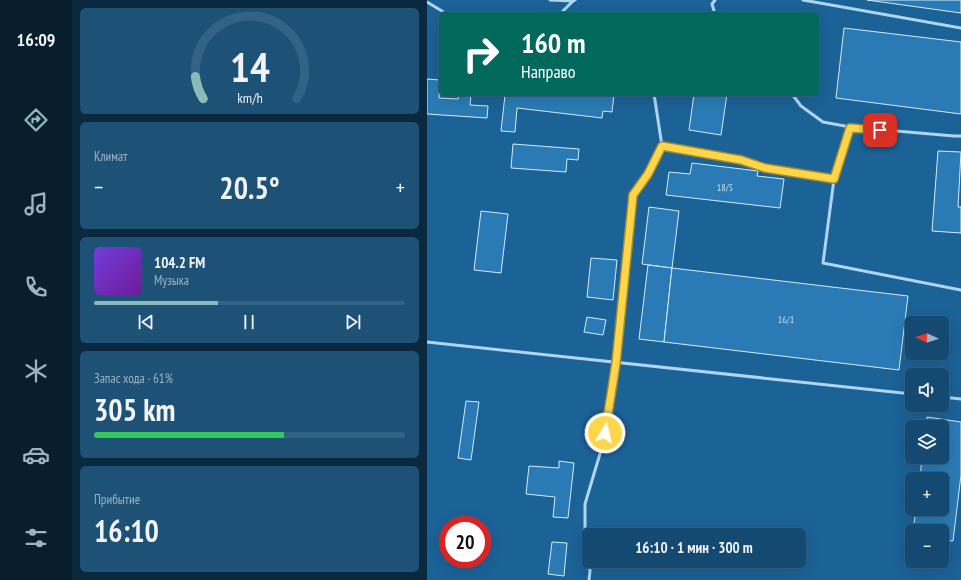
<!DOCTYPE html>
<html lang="ru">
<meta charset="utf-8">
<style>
body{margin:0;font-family:"PT Sans Narrow",sans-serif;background:#1d5176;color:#f1f3f6;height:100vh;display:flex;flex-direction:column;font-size:15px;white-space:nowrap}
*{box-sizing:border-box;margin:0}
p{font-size:13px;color:#9db3c3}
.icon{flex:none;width:22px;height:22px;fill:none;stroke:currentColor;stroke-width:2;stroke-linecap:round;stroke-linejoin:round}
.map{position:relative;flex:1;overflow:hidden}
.side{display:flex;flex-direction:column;gap:8px;padding:8px;background:#0b293e;width:355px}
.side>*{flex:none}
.top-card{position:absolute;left:12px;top:12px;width:380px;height:84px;border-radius:6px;box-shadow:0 4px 16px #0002,0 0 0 1px #336284;background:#00695c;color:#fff;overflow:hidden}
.needle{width:26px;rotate:273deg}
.tools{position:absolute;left:478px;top:316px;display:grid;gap:8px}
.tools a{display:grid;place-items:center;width:44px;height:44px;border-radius:6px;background:#144a71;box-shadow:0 4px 16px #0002,0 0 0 1px #336284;font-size:20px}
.speed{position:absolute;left:12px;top:516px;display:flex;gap:8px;font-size:20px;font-weight:700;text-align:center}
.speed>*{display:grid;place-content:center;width:52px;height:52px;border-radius:50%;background:#144a71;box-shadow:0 4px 16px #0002,0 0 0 1px #336284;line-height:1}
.speed .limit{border:6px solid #d22;background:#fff;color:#111}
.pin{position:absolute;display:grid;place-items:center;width:34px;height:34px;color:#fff;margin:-17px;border-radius:8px;box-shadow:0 2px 6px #0006}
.me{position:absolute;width:44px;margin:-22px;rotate:9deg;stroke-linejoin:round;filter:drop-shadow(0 0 3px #0008)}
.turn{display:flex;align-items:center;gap:14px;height:84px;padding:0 16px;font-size:18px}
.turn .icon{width:52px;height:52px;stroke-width:2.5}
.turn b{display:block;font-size:28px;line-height:34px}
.big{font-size:30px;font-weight:700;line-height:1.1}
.side .widget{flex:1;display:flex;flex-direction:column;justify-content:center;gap:6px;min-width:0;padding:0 14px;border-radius:6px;background:#1d5176}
.side .dial{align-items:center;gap:0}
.dial svg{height:104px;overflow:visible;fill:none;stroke:#336284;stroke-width:7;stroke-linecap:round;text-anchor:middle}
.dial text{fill:#f1f3f6;stroke:none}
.song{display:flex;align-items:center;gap:12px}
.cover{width:48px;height:48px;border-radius:6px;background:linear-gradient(135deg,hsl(260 70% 55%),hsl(280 70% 35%))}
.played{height:4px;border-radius:2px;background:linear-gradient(90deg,#8bbbb9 40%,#336284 40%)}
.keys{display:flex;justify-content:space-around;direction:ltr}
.heat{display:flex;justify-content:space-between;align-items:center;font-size:22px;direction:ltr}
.charge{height:6px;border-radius:3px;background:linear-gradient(90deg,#34c759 61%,#336284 0)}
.trip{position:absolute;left:155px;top:528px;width:224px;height:40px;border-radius:6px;background:#144a71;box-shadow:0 4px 16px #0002,0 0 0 1px #336284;font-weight:700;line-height:40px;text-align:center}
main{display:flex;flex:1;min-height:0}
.menu{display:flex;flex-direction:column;width:72px;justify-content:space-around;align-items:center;background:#081e2d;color:#9db3c3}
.menu .icon{width:28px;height:28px}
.menu .active{color:#8bbbb9}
.menu b{font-size:18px;color:#f1f3f6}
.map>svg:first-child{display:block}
</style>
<main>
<nav class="menu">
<b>16:09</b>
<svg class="icon active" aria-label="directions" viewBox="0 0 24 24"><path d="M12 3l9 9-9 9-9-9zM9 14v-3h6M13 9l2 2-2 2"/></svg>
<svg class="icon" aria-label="music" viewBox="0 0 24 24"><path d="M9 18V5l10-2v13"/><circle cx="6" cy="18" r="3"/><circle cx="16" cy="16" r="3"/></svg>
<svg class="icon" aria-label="phone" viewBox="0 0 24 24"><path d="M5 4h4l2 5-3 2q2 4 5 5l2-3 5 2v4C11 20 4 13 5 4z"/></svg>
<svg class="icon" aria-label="climate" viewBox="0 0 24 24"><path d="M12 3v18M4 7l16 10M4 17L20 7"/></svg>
<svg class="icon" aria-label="car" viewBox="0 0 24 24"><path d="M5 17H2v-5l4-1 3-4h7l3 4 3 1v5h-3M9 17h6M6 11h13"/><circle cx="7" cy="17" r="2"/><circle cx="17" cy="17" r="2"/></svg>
<svg class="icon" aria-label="filters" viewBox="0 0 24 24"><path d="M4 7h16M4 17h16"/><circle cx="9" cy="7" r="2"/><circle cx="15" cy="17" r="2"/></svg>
</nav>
<section class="side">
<div class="widget dial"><svg viewBox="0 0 100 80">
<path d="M14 69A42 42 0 1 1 86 69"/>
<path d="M14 69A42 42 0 0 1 8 52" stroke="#8bbbb9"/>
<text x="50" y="56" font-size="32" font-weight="700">14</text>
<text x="50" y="72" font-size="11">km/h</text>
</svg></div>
<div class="widget"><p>Климат</p>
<div class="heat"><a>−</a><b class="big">20.5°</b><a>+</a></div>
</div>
<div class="widget">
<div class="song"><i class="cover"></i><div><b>104.2 FM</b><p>Музыка</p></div></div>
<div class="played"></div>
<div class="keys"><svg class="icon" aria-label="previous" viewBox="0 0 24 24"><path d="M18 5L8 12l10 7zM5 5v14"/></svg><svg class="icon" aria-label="pause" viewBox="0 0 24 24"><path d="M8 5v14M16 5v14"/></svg><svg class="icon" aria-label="next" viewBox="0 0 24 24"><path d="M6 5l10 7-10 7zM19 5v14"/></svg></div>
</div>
<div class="widget"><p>Запас хода · 61%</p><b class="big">305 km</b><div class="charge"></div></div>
<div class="widget"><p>Прибытие</p><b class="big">16:10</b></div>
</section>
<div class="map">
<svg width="534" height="580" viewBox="0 0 534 580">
<rect width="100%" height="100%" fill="#1b6297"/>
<g fill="#2a7bb5" stroke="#d6ecfb">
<polygon points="440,0 534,0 534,13"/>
<polygon points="417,28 534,42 534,114 409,98"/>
<polygon points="0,79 13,80 12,98 31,99 32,94 44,94 43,105 61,106 60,118 0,114"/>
<polygon points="66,94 187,94 185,112 176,111 175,118 90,108 88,132 74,131 78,95"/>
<polygon points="267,94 300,94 294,135 262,130"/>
<polygon points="86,144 152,149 151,160 140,159 139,172 84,168"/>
<polygon points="511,151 534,152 531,207 534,207 534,233 505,231"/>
<polygon points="265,163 331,171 330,176 357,179 353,208 239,195 242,172 263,174"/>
<polygon points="222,207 252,211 245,268 215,264"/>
<polygon points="54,211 81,214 74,273 47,270"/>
<polygon points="164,258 190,260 186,300 160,297"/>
<polygon points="221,265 245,268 237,342 212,339"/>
<polygon points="245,268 481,296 472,370 237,342"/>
<polygon points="160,317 179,320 176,335 157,332"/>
<polygon points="39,401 52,402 44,460 31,458"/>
<polygon points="500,417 534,422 534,475 526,541 515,540 515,531 486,531 489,509 515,509 515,479 493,479 495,457 515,457 515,427 499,427"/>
<polygon points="132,461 147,463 141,518 126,517 128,497 99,494 102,466 132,468"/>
<polygon points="125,542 140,543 137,576 121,574"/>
</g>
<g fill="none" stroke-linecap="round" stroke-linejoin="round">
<g stroke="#afd5f0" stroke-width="3">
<polyline points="123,0 146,1 148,0"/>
<polyline points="376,0 534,28"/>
<polyline points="0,2 20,14"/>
<polyline points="133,14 146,1"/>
<polyline points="288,14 285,4 288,0"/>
<polyline points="227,94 235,146 314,160 338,168 407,179"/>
<polyline points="365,94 374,106 396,122 423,127"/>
<polyline points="534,136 527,136 423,127 407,179 396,263 534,290"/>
<polyline points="0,342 485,394"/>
<polyline points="515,397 534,399"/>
<polyline points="162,580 163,571 158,537 158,504 175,447 189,363 205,195 221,174 235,146"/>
</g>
</g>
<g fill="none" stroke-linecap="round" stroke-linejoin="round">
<defs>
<polyline id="route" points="178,433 189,363 206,195 221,174 235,146 314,160 338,168 407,179 423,128 453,130"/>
</defs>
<use href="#route" stroke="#a68a30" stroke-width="10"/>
<use href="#route" stroke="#ffd54a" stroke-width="7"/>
</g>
<g text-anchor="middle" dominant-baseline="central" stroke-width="4" stroke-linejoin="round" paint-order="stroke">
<g font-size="10" fill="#cadeec">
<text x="298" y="187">18/5</text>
<text x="359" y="319">16/1</text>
</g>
</g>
</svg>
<div class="tools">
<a><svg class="needle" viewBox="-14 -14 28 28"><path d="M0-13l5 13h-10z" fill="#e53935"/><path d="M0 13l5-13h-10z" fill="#9db3c3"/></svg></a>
<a><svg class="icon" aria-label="sound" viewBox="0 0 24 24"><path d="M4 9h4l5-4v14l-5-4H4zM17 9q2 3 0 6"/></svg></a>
<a><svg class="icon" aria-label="layers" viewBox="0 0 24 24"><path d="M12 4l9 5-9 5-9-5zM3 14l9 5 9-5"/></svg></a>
<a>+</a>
<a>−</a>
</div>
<div class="speed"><div class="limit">20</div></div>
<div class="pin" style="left:453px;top:130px;background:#d93025"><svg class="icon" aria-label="arrive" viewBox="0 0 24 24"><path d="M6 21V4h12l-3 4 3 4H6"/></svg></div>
<svg class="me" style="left:178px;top:433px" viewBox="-20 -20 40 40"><circle r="17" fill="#ffd54a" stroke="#fff" stroke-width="3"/><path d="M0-11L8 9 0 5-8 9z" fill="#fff"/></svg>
<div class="trip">16:10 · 1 мин · 300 m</div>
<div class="top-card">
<div class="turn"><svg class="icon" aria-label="right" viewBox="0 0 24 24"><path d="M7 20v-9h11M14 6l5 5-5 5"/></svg><div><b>160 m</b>Направо</div></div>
</div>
</div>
</main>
